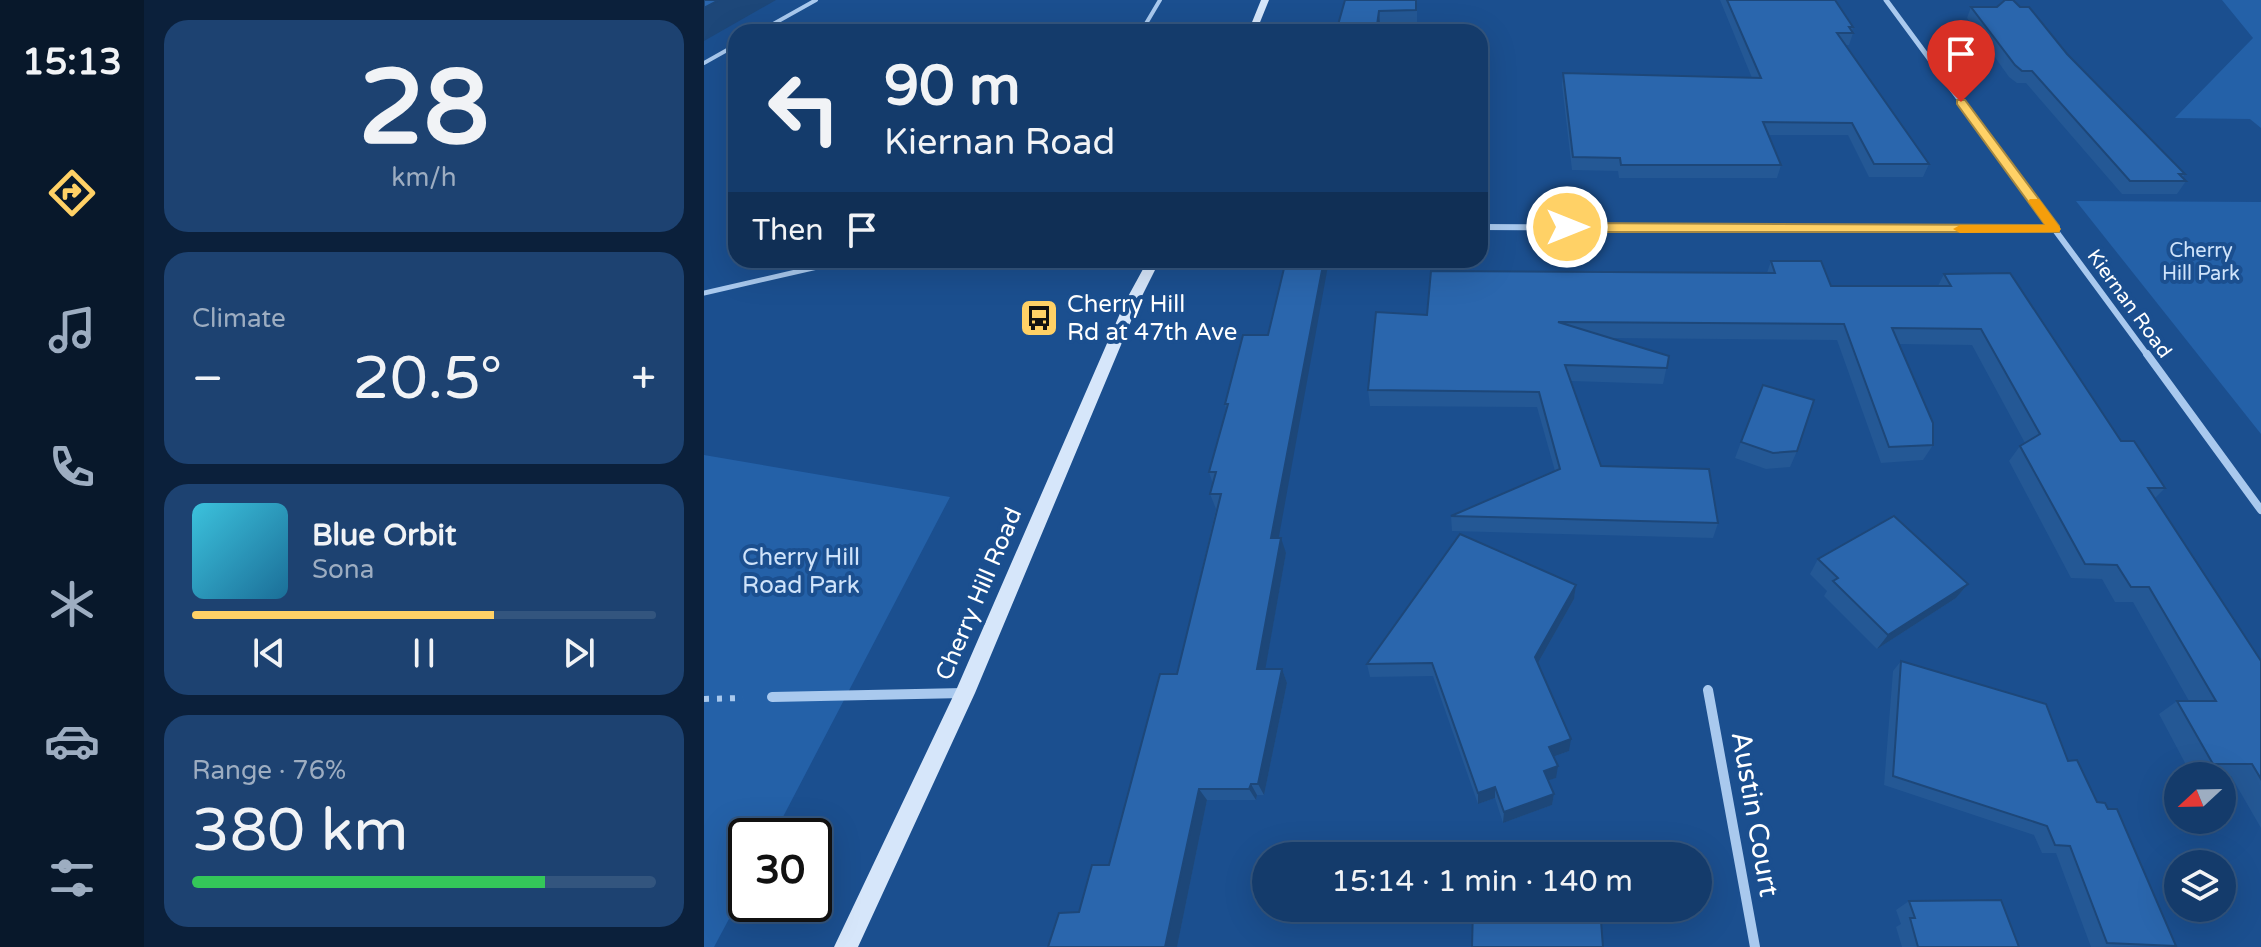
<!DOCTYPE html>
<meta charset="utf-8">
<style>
body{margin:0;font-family:"Varela Round",sans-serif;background:#1d4271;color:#f1f3f6;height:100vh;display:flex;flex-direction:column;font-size:30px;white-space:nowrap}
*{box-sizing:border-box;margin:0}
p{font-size:26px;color:#9dadc1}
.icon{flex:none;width:44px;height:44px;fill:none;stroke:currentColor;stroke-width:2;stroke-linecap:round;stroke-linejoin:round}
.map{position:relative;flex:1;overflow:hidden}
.details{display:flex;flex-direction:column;gap:20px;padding:20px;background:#0b203b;width:560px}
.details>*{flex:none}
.guide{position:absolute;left:24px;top:24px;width:760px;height:244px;border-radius:24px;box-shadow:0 8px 32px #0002,0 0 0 2px #33557e;background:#143b6b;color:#f1f3f6;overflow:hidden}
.needle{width:52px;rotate:248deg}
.tools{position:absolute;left:1460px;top:762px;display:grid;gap:16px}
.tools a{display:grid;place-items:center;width:72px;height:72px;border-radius:50%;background:#143b6b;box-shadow:0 8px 32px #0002,0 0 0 2px #33557e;font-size:40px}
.speed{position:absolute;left:24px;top:818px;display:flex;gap:16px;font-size:40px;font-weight:700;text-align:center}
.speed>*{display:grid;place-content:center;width:104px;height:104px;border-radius:50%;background:#143b6b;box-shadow:0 8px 32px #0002,0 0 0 2px #33557e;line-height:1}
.speed .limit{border:4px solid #111;border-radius:12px;background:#fff;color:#111}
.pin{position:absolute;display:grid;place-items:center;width:68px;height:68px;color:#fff;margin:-82px -34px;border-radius:50% 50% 50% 0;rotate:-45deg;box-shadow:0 0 8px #0007}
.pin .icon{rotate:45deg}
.me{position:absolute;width:88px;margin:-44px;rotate:90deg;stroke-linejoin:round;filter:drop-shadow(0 0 6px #0008)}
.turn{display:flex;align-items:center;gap:28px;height:168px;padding:0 24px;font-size:36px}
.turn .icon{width:104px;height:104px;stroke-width:2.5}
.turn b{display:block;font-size:56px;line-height:68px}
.then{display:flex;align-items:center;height:76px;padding:0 24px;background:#0003;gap:16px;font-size:30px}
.big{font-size:60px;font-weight:600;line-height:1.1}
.details .card{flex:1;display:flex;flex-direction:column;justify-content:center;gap:12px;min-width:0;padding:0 28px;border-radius:24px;background:#1d4271}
.details .dial{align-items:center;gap:0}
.dial b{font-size:104px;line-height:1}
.song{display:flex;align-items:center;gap:24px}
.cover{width:96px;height:96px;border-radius:12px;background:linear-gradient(135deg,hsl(190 70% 55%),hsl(200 70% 35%))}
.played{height:8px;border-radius:4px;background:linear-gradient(90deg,#ffd166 65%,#33557e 65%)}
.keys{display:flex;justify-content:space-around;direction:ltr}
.heat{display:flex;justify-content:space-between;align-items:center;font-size:44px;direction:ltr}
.charge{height:12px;border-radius:6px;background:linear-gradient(90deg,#34c759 76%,#33557e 0)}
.trip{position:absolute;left:548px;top:842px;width:460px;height:80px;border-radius:40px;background:#143b6b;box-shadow:0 8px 32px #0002,0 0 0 2px #33557e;font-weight:600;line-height:80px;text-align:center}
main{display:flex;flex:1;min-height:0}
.tab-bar{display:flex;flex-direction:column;width:144px;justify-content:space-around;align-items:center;background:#08182b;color:#9dadc1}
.tab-bar .icon{width:56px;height:56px}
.tab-bar .selected{color:#ffd166}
.tab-bar b{font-size:36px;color:#f1f3f6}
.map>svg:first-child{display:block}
</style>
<main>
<nav class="tab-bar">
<b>15:13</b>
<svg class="icon selected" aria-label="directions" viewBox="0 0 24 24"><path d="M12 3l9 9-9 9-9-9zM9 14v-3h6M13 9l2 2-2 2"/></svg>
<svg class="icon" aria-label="music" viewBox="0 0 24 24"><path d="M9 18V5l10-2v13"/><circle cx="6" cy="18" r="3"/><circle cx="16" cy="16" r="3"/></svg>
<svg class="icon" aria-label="phone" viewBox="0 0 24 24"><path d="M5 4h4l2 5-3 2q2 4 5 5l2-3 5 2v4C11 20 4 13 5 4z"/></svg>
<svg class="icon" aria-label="climate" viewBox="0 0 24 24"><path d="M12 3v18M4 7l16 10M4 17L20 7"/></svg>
<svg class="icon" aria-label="car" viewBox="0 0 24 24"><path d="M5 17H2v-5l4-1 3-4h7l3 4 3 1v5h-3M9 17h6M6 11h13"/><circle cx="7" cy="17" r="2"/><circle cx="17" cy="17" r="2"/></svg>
<svg class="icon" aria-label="filters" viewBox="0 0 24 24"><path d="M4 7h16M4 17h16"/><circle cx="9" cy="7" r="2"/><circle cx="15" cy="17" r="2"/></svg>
</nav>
<section class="details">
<div class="card dial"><b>28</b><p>km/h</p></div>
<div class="card"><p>Climate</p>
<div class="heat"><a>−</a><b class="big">20.5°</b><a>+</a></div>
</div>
<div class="card">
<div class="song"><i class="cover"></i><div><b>Blue Orbit</b><p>Sona</p></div></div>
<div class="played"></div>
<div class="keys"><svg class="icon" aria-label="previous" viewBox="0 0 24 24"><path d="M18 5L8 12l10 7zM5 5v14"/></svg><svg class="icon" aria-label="pause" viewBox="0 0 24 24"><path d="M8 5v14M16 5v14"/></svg><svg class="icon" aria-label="next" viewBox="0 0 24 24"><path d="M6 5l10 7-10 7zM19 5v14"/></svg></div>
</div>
<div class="card"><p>Range · 76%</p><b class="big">380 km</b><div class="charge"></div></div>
</section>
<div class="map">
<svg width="1557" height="947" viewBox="0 0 1557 947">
<rect width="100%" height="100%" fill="#1b4f8f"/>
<g fill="#2461a8">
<polygon points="1518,0 1557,0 1557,128 1546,119 1471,118 1549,38"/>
<polygon points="1372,201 1557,202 1557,434"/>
<polygon points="0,455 246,497 69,836 42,836 42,887 10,947 0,947"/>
</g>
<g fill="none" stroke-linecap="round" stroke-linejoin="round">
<polyline stroke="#a9c9ee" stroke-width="6" stroke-dasharray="5 8" stroke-linecap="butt" points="0,699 39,698"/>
<g stroke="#a9c9ee" stroke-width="4">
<polyline points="55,32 112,0"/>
<polyline points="437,32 456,0"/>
<polyline points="0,63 32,45"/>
</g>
<polyline stroke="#a9c9ee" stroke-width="5" points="0,293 144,260"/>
<polyline stroke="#a9c9ee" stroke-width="5" points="1182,0 1297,156"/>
<g stroke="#a9c9ee" stroke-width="6">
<polyline points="1295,154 1444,356"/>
<polyline points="776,227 1351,229"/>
</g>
<polyline stroke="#a9c9ee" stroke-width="8" points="1443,354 1557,510"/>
<g stroke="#a9c9ee" stroke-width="10">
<polyline points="1004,690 1051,947"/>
<polyline points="68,697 260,693"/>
</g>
<g fill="#d6e6fa" fill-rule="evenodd">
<polygon points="557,0 565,0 552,32 544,32"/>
<polygon points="444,260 456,260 435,302 271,693 154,947 130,947 253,688 421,302"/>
</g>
</g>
<g fill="#245895">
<polygon points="641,0 713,0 713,23 676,24"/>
<polygon points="1016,0 1131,0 1149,27 1148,31 1149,33 1145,45 1142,45 1225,164 1219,177 1165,177 1144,135 1065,135 1077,165 1073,178 915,178 914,171 868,170 858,85 859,73 1048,78"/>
<polygon points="1267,7 1363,54 1481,174 1478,178 1482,181 1473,194 1418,194 1322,83 1313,83 1305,77 1263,18"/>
<polygon points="1067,261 1127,286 1234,286 1240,274 1417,441 1461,488 1451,498 1557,661 1557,828 1527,776 1488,776 1455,714 1473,701 1485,701 1429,602 1411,602 1398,579 1367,578 1305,461 1316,446 1321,443 1268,345 1195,344 1229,445 1219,460 1177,463 1133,340 906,338 965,356 959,384 867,381 897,466 1014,523 1009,538 748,531 747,516 851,471 833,407 666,406 664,390 723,315 1063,273"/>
<polygon points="539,335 575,538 582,553 561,669 578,669 583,683 560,795 553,795 552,800 503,800 473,947 344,947 375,912 405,865 473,674 512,509 506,494 509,484 505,472 522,409 521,404"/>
<polygon points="1037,442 1093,451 1086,467 1062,469 1031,458"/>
<polygon points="1114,559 1264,584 1252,598 1173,649 1120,596 1123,591 1106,574"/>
<polygon points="872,585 870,599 834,663 865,751 849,757 852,778 844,780 850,794 848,805 799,823 791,798 774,804 729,676 666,677 663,664"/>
<polygon points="1197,661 1364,761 1393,802 1472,946 1387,947 1352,853 1338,853 1330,835 1180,785 1189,671"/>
<polygon points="1205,901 1315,947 1198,947 1192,927 1197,924 1192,910"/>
</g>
<g fill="#1d4779">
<polygon points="15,0 72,0 0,41 0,8"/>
<polygon points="675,11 676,24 675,32 672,32"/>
<polygon points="620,260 625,260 572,553 567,538"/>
<polygon points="577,538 582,553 559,682 553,669"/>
<polygon points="1264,584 1252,598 1173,649 1184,635"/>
<polygon points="872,585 870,599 830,670 831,657"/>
<polygon points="578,669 583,683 560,795 554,784"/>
<polygon points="867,739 865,751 843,759 845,747"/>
<polygon points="854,766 852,778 839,782 840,771"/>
<polygon points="547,784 553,795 552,800 545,789"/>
<polygon points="791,787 791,798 774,804 774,793"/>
<polygon points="495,789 503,800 473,947 461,947"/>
<polygon points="850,794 848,805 799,823 800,812"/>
</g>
<g fill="#2a66ad" stroke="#1d4779" stroke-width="2">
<polygon points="0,0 15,0 0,8"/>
<polygon points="641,0 712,0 712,10 675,11 672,32 632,32"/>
<polygon points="1023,0 1131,0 1149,27 1145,27 1149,33 1133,33 1225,164 1170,164 1148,123 1059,122 1077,165 917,165 916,158 869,157 859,73 1057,78"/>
<polygon points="1301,0 1309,0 1316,7 1325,7 1363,54 1481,174 1475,174 1482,181 1426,181 1328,71 1318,71 1311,65 1267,7 1293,7"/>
<polygon points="582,260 620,260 567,538 577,538 553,669 578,669 554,784 547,784 545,789 495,789 461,947 344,947 355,913 375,912 388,865 405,865 456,674 473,674 517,494 506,494 512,472 505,472 524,404 521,404 539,335 564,335"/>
<polygon points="1067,261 1117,261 1127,286 1247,286 1240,274 1306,273 1417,441 1430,441 1461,488 1444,488 1557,661 1557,779 1548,764 1509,764 1473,701 1512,701 1445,587 1427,587 1413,565 1381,564 1316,446 1336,434 1277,329 1188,328 1229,423 1229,445 1185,447 1140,324 854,322 965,356 963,368 861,365 897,466 1005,469 1014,523 747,516 856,469 835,392 664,390 672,312 723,315 727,271 1071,273"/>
<polygon points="1059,385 1110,400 1093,451 1069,453 1037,442"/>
<polygon points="1190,516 1264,584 1184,635 1129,581 1134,578 1114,559"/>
<polygon points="756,534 872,585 831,657 867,739 845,747 854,766 840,771 850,794 800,812 791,787 774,793 728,663 663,664"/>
<polygon points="1197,661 1342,704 1364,761 1373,760 1393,802 1401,803 1404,809 1413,809 1472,946 1403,943 1366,846 1351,845 1343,826 1189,776"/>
<polygon points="1297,900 1315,947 1214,947 1206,918 1211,918 1205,901"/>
<polygon points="769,908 896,908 899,947 768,947"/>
</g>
<polygon fill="#ffd166" stroke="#a68842" stroke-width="2" points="1253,100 1261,100 1355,226 1355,232 863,232 856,227 863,223 1341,225 1253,104"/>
<polygon fill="#f59e0b" points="1326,199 1335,199 1357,229 1355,232 1256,233 1249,229 1256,225 1341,225 1324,201"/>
<defs>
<symbol id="bus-square" viewBox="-11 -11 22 22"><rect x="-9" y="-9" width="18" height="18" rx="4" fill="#ffd166" stroke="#1b4f8f"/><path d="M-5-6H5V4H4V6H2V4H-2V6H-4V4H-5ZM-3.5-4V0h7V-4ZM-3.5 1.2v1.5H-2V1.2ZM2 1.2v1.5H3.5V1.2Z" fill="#111"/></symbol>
</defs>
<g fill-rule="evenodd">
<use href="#bus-square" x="313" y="296" width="44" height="44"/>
</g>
<g text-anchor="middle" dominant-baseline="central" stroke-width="8" stroke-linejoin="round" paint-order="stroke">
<g font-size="20" fill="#cfe3fa" stroke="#1b4f8f">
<text x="1497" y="251">Cherry<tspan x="1497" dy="23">Hill Park</tspan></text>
</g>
<g font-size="20" fill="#fff" stroke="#1b4f8f">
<text transform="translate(1425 304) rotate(54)">Kiernan Road</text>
</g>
<g font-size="24" fill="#fff" stroke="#1b4f8f" text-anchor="start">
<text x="363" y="304">Cherry Hill<tspan x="363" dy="28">Rd at 47th Ave</tspan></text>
</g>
<g font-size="24" fill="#cfe3fa" stroke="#1b4f8f">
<text x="97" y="557">Cherry Hill<tspan x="97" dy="28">Road Park</tspan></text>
</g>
<g font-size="24" fill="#fff" stroke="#1b4f8f">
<text transform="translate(275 594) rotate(-67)">Cherry Hill Road</text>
</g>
<g font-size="28" fill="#fff" stroke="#1b4f8f">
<text transform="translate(1051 814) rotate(80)">Austin Court</text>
</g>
</g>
</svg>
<div class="tools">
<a><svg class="needle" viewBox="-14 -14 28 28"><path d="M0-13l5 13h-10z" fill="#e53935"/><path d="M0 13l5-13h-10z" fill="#9dadc1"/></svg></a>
<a><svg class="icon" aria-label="layers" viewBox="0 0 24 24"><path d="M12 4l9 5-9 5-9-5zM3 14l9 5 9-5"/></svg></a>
</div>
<div class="speed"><div class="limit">30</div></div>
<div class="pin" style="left:1257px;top:102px;background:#d93025"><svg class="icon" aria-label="arrive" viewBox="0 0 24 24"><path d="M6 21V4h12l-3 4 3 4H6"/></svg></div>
<svg class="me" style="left:863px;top:227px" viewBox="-20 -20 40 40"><circle r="17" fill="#ffd166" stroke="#fff" stroke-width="3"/><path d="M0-11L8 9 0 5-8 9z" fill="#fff"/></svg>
<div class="trip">15:14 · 1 min · 140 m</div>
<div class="guide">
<div class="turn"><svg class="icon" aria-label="left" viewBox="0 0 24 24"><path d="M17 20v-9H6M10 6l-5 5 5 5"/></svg><div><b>90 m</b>Kiernan Road</div></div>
<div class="then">Then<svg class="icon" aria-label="arrive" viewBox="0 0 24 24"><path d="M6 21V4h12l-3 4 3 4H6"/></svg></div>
</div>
</div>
</main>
